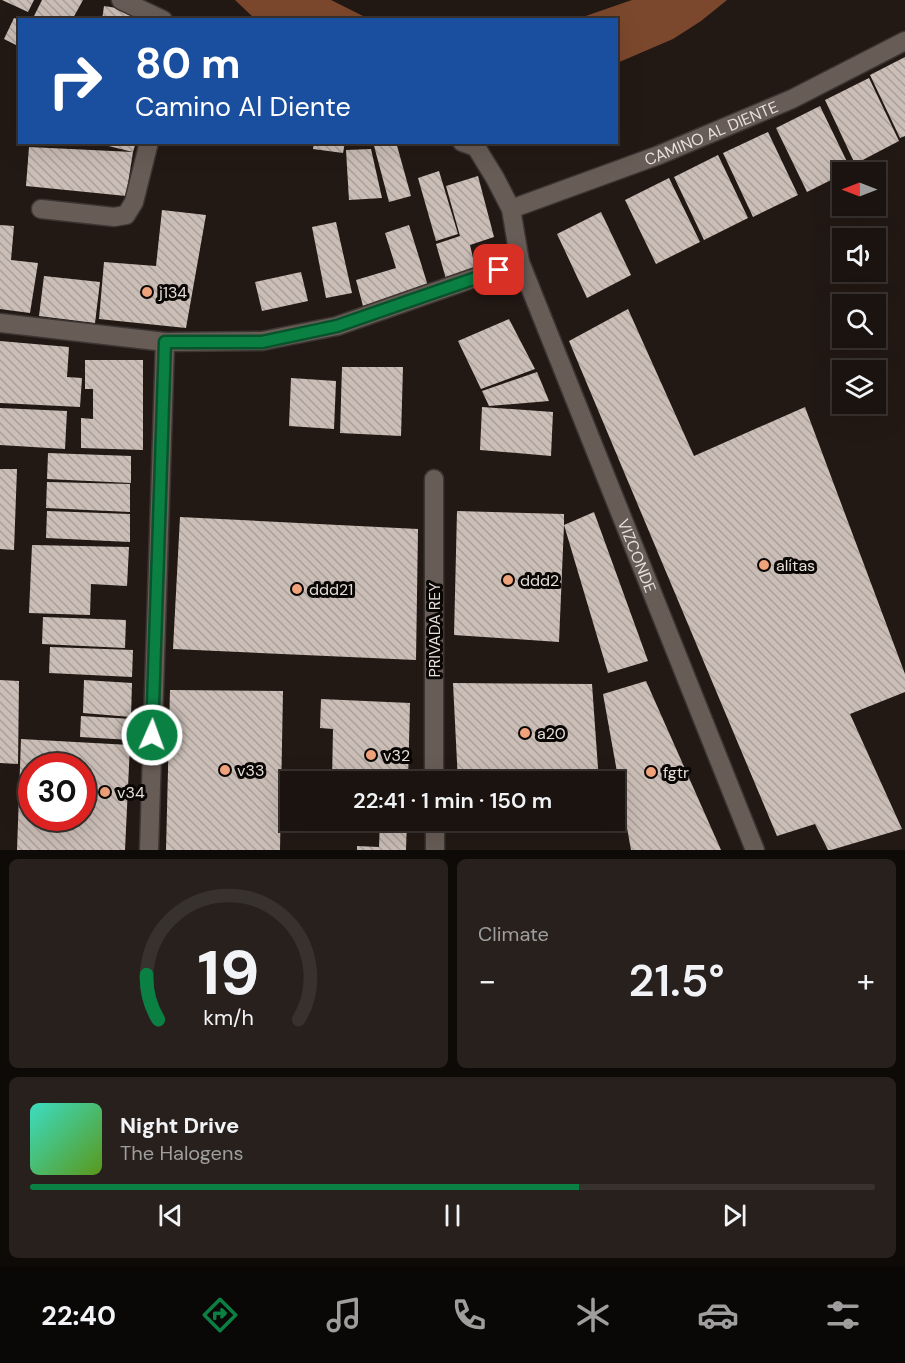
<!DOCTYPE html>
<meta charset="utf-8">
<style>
body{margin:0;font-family:"DM Sans",sans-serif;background:#27201d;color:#f1f3f6;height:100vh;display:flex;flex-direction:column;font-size:22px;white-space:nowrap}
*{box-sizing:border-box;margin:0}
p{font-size:20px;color:#9f9e9e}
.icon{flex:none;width:33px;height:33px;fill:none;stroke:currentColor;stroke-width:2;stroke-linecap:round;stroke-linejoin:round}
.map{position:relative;height:850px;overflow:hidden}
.side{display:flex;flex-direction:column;gap:9px;padding:9px;background:#0e0a08;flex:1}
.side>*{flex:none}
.hud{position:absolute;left:18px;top:18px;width:600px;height:126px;border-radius:0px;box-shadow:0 6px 24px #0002,0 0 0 2px #38322f;background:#1a4fa0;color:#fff;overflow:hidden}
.needle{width:39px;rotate:270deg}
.controls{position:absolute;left:832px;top:162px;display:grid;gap:12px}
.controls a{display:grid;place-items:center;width:54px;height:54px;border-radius:0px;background:#1a130f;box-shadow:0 6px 24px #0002,0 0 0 2px #38322f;font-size:30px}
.speed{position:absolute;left:18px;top:753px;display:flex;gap:12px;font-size:30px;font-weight:700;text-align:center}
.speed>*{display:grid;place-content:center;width:78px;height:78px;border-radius:50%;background:#1a130f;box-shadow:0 6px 24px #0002,0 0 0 2px #38322f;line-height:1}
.speed .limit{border:9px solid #d22;background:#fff;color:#111}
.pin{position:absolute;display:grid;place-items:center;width:51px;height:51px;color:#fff;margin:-26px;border-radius:12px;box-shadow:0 3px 9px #0006}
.me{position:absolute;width:66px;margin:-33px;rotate:2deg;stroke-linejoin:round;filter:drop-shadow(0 0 4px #0008)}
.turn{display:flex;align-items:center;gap:21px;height:126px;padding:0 18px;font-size:27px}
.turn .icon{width:78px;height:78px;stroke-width:2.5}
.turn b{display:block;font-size:42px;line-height:51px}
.big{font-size:45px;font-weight:600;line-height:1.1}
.side .tile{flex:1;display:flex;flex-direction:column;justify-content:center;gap:9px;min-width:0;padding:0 21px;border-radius:9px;background:#27201d}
.side .dial{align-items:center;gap:0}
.dial svg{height:156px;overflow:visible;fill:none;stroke:#38322f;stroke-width:7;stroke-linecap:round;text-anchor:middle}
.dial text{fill:#f1f3f6;stroke:none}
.song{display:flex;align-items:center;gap:18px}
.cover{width:72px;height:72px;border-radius:9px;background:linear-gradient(135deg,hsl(170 70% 55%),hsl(90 70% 35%))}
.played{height:6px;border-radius:3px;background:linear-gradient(90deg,#0b8043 65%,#38322f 65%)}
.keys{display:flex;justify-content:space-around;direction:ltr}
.heat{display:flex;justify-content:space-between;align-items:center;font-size:33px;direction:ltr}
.side .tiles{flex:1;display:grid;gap:9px;grid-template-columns:1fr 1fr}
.tile:last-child{grid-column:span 2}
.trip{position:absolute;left:280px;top:771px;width:345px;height:60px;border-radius:0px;background:#1a130f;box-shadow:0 6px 24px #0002,0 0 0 2px #38322f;font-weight:600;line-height:60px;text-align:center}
.tabs{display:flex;height:96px;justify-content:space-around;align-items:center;background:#0a0806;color:#9f9e9e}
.tabs .icon{width:42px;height:42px}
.tabs .active{color:#0b8043}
.tabs b{font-size:27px;color:#f1f3f6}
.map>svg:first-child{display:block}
</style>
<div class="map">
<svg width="905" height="850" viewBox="0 0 905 850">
<defs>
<pattern id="building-back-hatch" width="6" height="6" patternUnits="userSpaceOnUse" patternTransform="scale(1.5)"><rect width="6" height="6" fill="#cbbeb7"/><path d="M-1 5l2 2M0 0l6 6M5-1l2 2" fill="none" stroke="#aa9f9a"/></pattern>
</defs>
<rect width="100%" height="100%" fill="#231914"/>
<g fill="#7c482d">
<polygon points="235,0 331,0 369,19 255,19"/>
<polygon points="632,0 727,0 701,21 673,39 617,63 616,20 577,19"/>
</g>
<g fill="url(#building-back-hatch)" fill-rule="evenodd">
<polygon points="2,0 34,0 28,12"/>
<polygon points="42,0 83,0 72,20 32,20"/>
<polygon points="104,6 136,11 134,20 102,20"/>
<polygon points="14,18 20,20 20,47 4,39"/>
<polygon points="905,57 905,136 900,138 870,75"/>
<polygon points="869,78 899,141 855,164 825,100"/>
<polygon points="820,106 851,170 807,192 776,128"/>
<polygon points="768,132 798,195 753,217 723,153"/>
<polygon points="92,142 136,142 133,152"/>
<polygon points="314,142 345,142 343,153 313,149"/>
<polygon points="373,142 396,142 411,196 389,202"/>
<polygon points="29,147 133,152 126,196 26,186"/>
<polygon points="371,149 382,198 349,200 346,150"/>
<polygon points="718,155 748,218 704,240 674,177"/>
<polygon points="439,171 458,234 436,241 418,178"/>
<polygon points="478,176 494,237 470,245 476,271 446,279 436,244 460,236 446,186"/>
<polygon points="669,178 700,242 656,264 625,200"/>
<polygon points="162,210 206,215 186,328 99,319 104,262 156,266"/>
<polygon points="601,212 631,275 587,298 557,234"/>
<polygon points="336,222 352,293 326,298 312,227"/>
<polygon points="0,225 14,226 11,260 38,263 30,313 0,309"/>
<polygon points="409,225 428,286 363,306 356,280 396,268 385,233"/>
<polygon points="301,272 308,301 262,311 255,282"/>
<polygon points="44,276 100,282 95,323 39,316"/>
<polygon points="628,309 694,456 805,407 905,674 905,692 850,714 902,829 831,850 828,850 815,824 777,836 569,341"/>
<polygon points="509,319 535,369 481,389 458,341"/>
<polygon points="0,341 69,347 67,377 82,378 80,407 0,403"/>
<polygon points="85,360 143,360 143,450 81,448 81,418 93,419 93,389 85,389"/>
<polygon points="342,367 403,367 401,436 340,433"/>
<polygon points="537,372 549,401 489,406 482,391"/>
<polygon points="291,378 336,381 334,429 289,426"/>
<polygon points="482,407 553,412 551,456 480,450"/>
<polygon points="0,408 67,411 65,449 0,445"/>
<polygon points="48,453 131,456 131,483 47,479"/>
<polygon points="0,469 17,469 14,550 0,549"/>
<polygon points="47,482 130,484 130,512 46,508"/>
<polygon points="47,511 130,514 130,542 46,538"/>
<polygon points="457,511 564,514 564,525 594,512 648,661 608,673 564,525 559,642 454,635"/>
<polygon points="180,517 418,529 416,660 173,649"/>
<polygon points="32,545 129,547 127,586 91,584 90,615 29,613"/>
<polygon points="43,617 126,620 125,648 42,644"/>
<polygon points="50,647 133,650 132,677 49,673"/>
<polygon points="0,680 19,681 18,764 0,763"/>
<polygon points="84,680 132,683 131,717 83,713"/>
<polygon points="646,681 721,850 631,850 603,694"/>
<polygon points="453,683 592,684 599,782 458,782"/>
<polygon points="170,690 283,691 280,850 166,850"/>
<polygon points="321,699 410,703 408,782 332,782 333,729 320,728"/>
<polygon points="81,716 132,719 131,740 80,737"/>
<path d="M21,739L130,745L125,850H17ZM32,766H82V818H32Z"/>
<polygon points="380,820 407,820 406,850 357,850 357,846 379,847"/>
<polygon points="460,820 602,820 603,831 460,831"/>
</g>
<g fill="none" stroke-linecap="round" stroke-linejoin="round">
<defs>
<g id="minor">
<polyline points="121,0 163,20"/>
<path id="s1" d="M462,142L476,147L495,178L511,209L520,262L755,850"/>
<polyline points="41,209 114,217 126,215 134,202 149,142"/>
<path id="s2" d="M511,209L659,155L792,99L905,41"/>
<polyline points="0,323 165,342 262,341 337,326 520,262"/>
<polyline points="434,479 434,782"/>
<polyline points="435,820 435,850"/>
<polyline points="149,850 165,342"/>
</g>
</defs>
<use href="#minor" stroke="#3c3532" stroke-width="21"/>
<use href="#minor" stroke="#685c56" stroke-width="18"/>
</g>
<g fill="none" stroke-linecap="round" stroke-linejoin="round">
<defs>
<polyline id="route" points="152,735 165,342 262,342 337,326 499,270"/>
</defs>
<use href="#route" stroke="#07532c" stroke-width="15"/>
<use href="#route" stroke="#0b8043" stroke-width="10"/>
</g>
<g fill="#f0a27a" stroke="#090604" stroke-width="2">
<circle cx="147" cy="292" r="6"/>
<circle cx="764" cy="565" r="6"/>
<circle cx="508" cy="580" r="6"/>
<circle cx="297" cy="589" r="6"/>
<circle cx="525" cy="733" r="6"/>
<circle cx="371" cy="755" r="6"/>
<circle cx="225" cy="770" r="6"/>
<circle cx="651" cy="772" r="6"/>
<circle cx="105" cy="792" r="6"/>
</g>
<g text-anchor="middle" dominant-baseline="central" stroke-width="6" stroke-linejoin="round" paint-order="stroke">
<g font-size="16" fill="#e6dfdc" stroke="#090604">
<text stroke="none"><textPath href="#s2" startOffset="214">CAMINO AL DIENTE</textPath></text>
<text stroke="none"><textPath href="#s1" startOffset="456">VIZCONDE</textPath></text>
<text transform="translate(434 630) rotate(-90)">PRIVADA REY</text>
</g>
<g font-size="16" fill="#e6dfdc" stroke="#090604" text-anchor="start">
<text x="159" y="292">j134</text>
<text x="776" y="565">alitas</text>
<text x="520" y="580">ddd2</text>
<text x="309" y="589">ddd21</text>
<text x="537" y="733">a20</text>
<text x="383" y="755">v32</text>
<text x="237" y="770">v33</text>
<text x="663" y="772">fgtr</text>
<text x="117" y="792">v34</text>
</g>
</g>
</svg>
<div class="controls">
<a><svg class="needle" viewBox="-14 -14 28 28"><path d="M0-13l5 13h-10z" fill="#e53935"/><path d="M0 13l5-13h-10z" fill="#9f9e9e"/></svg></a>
<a><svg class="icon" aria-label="sound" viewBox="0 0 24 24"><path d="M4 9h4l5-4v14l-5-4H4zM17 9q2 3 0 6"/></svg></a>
<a><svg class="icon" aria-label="search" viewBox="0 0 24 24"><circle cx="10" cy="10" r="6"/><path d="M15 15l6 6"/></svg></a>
<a><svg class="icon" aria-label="layers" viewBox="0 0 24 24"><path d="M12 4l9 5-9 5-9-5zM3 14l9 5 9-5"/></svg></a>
</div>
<div class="speed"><div class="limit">30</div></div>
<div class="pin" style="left:499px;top:270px;background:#d93025"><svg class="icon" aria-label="arrive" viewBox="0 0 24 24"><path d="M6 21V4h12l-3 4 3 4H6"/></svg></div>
<svg class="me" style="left:152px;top:735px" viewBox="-20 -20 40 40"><circle r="17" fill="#0b8043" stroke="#fff" stroke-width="3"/><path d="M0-11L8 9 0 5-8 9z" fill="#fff"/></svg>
<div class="trip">22:41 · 1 min · 150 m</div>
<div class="hud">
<div class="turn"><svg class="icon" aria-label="right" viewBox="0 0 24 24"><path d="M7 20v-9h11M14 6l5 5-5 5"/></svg><div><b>80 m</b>Camino Al Diente</div></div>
</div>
</div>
<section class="side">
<div class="tiles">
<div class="tile dial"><svg viewBox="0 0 100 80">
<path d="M14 69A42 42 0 1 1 86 69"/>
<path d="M14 69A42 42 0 0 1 8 46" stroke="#0b8043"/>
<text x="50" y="56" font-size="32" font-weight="700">19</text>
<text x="50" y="72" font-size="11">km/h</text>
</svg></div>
<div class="tile"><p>Climate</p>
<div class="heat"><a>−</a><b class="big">21.5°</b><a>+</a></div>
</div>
<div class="tile">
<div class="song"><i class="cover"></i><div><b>Night Drive</b><p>The Halogens</p></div></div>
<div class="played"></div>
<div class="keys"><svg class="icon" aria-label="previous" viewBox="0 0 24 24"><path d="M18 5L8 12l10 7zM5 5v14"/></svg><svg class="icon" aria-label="pause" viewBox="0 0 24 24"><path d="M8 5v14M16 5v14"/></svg><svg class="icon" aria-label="next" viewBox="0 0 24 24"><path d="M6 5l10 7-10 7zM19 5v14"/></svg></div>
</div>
</div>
</section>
<nav class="tabs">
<b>22:40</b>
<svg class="icon active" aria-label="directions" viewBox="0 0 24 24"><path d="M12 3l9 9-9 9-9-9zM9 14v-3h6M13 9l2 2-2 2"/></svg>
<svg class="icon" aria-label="music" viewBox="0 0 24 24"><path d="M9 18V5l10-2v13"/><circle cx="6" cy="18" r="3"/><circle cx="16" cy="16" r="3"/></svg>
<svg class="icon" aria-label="phone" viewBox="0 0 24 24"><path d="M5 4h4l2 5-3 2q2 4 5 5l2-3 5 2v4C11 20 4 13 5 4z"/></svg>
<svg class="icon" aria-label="climate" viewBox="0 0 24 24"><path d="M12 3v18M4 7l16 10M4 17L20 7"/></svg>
<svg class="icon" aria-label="car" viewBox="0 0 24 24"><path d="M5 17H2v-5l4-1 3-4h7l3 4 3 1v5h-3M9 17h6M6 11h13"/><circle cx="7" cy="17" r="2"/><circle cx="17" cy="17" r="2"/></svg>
<svg class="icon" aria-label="filters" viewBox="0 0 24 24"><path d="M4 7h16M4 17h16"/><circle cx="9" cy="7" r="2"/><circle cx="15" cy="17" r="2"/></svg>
</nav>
